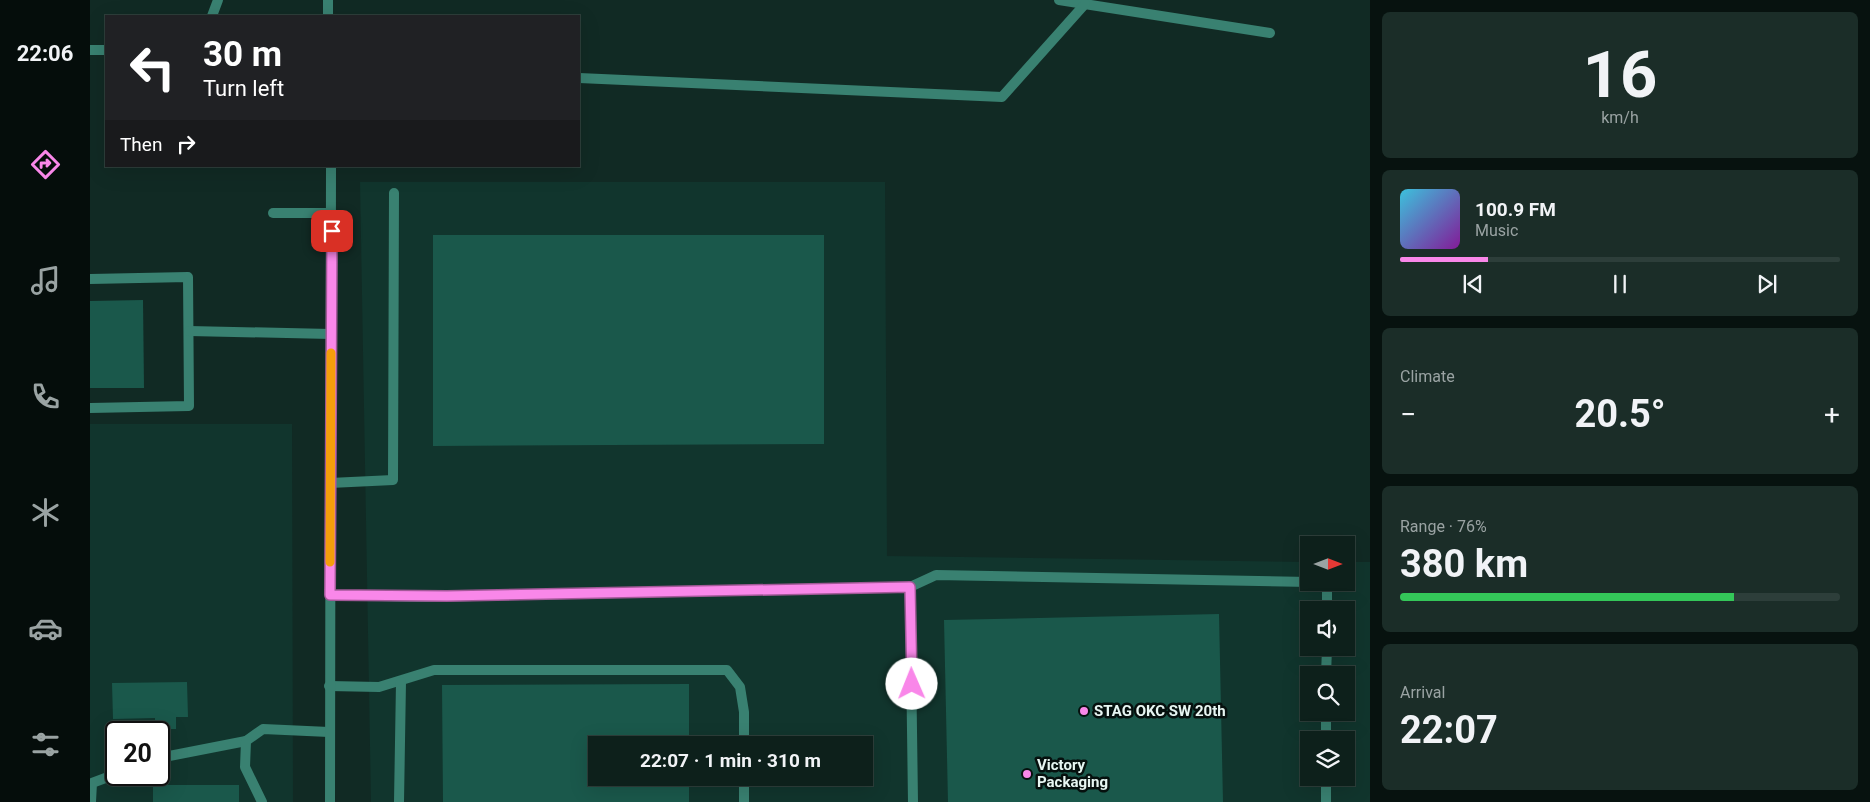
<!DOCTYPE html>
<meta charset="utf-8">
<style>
body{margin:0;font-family:Roboto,sans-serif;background:#1b2d28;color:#f1f3f6;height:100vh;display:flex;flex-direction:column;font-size:19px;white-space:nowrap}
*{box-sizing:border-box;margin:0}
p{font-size:16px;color:#9aa3a3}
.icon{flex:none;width:28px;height:28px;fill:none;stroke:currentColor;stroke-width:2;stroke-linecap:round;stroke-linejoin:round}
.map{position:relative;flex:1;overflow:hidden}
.sheet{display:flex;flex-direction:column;gap:12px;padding:12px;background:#07120f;width:500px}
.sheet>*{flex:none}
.hud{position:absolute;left:15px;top:15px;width:475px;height:152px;border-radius:0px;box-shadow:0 5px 20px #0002,0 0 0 1px #2d3e3a;background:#202124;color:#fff;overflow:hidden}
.needle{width:32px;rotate:90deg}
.controls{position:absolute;left:1210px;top:536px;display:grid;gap:10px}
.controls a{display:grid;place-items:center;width:55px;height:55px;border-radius:0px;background:#0d201b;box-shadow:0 5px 20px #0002,0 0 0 1px #2d3e3a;font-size:25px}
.speed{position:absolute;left:15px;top:721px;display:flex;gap:10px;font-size:25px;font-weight:700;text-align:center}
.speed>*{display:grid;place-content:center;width:65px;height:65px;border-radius:50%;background:#0d201b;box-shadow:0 5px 20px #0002,0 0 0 1px #2d3e3a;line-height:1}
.speed .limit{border:2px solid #111;border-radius:8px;background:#fff;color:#111}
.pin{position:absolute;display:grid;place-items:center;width:42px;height:42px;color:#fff;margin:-21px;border-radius:10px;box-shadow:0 2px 8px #0006}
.me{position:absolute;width:55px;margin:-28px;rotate:359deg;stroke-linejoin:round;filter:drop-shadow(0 0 4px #0008)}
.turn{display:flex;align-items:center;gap:18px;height:105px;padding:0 15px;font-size:22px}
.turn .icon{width:65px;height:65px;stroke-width:2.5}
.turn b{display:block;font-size:35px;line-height:42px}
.then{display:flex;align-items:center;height:48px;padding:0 15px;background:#0003;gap:10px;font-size:19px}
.big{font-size:38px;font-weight:700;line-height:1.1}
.sheet .card{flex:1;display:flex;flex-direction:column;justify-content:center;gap:8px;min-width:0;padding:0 18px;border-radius:8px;background:#1b2d28}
.sheet .dial{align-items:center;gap:0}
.dial b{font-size:65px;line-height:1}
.song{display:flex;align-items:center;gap:15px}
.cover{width:60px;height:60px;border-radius:8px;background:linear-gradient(135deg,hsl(190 70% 55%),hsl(290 70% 35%))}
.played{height:5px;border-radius:2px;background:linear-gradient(90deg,#f987e9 20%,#2d3e3a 20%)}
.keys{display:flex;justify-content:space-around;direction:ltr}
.heat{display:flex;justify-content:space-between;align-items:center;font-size:28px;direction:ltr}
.charge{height:8px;border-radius:4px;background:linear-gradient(90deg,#34c759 76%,#2d3e3a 0)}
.trip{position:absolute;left:498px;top:736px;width:285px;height:50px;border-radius:0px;background:#0d201b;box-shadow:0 5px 20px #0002,0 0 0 1px #2d3e3a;font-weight:700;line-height:50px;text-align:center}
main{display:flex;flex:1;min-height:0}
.tabs{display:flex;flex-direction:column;width:90px;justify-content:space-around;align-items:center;background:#050d0b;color:#9aa3a3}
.tabs .icon{width:35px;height:35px}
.tabs .on{color:#f987e9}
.tabs b{font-size:22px;color:#f1f3f6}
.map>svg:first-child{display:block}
</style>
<main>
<nav class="tabs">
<b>22:06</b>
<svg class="icon on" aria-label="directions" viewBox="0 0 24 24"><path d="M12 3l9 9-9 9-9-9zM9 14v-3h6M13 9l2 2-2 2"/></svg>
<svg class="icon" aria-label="music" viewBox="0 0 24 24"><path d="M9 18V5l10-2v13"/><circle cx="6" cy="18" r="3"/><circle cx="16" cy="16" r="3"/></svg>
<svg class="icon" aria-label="phone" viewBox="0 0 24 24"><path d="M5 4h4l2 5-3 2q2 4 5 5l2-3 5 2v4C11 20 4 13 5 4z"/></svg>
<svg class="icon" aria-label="climate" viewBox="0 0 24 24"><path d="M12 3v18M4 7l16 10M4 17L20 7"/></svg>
<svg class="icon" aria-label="car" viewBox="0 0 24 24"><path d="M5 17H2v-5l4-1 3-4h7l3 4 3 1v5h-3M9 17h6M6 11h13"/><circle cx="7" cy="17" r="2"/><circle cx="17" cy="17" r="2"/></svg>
<svg class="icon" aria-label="filters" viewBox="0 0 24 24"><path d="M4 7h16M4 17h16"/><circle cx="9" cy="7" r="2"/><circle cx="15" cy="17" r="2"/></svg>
</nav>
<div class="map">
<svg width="1280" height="802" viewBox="0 0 1280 802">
<rect width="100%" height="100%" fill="#112a24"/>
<g fill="#11352d" fill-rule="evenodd">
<path d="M270,182H795L797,556L1219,562V582H1256V562H1280V802H281ZM1219,610H1256V648H1219ZM1219,675H1256V712H1219ZM1219,740H1256V778H1219ZM506,745H774V778H506Z"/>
<path d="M0,424H202L203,802H0ZM26,732H69V775H26Z"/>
</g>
<g fill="#1a584b">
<polygon points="343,235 734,235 734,444 343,446"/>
<polygon points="53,300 54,388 0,388 0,301"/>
<polygon points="1129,614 1133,802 858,802 854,620"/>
<polygon points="97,682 98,717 86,717 86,729 65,729 65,718 23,719 22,683"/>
<polygon points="599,684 599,745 506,745 506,778 599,778 599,802 353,802 352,685"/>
<rect x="63" y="785" width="86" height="17"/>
</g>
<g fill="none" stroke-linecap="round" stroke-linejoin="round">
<g stroke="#398171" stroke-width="10">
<polyline points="238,0 238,16"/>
<polyline points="969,0 1180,33"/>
<polyline points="122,16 128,0"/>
<polyline points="0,50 16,50"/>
<polyline points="489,78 912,97 995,4"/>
<polyline points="183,213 242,213"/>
<polyline points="0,279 98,277 99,406 0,408"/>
<polyline points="99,331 241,334"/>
<polyline points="240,483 303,480 304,193"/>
<polyline points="820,587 823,802"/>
<polyline points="240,595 337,597 820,587 846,575 1219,582"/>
<polyline points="1237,610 1237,582"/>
<polyline points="1236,675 1237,648"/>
<polyline points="239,686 289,687 344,670 637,670 650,687 654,712 654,745"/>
<polyline points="1236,740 1236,712"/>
<polyline points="69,758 156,741"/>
<polyline points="1,802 2,783 26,774"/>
<polyline points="172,802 155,767 156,741 173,729 239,732"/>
<polyline points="309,802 311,682"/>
<polyline points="654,802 654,778"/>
<polyline points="1236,802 1236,778"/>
</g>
<polyline stroke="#398171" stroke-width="10" points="240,802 241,166"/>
</g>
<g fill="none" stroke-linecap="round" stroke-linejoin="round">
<defs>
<polyline id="route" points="242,231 240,595 357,596 820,587 822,684"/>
</defs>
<use href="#route" stroke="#a25897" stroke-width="12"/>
<use href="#route" stroke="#f987e9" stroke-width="9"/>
<polyline stroke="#f59e0b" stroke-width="9" points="240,562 241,353"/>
</g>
<g fill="#f987e9" stroke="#06100e" stroke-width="2">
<circle cx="994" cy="711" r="5"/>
<circle cx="937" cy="774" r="5"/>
</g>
<g text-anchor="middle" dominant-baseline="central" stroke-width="5" stroke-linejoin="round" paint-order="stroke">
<g font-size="15" font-weight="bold" fill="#e7f6f2" stroke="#06100e" text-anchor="start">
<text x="1004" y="711">STAG OKC SW 20th</text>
<text x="947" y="765">Victory<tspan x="947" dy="17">Packaging</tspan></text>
</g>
</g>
</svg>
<div class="controls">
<a><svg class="needle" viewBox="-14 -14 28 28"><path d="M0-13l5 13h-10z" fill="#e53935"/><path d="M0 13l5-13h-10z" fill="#9aa3a3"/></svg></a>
<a><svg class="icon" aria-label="sound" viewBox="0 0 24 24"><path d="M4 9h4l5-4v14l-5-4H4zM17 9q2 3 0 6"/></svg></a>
<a><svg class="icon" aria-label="search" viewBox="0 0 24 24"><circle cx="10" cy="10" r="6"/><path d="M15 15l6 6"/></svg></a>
<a><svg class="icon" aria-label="layers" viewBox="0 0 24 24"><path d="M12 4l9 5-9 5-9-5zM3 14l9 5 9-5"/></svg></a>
</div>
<div class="speed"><div class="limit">20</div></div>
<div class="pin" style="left:242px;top:231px;background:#d93025"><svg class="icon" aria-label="arrive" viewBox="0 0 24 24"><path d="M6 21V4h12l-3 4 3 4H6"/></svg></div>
<svg class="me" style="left:822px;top:684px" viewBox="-20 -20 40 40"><circle r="19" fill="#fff"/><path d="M0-13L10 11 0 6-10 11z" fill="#f987e9"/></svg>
<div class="trip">22:07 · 1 min · 310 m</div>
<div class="hud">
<div class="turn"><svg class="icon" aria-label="left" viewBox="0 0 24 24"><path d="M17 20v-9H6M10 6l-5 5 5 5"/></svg><div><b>30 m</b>Turn left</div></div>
<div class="then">Then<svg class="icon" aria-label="right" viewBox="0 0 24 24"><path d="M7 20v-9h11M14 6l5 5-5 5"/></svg></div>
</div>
</div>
<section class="sheet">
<div class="card dial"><b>16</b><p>km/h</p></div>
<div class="card">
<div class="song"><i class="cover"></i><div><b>100.9 FM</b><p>Music</p></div></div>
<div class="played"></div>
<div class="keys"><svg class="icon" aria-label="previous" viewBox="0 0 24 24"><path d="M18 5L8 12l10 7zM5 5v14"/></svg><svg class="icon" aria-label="pause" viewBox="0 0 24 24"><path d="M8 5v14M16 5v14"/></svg><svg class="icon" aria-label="next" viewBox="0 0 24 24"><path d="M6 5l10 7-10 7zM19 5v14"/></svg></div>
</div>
<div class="card"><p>Climate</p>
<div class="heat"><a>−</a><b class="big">20.5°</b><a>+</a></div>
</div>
<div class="card"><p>Range · 76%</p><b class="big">380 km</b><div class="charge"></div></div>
<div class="card"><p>Arrival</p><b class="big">22:07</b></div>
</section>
</main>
